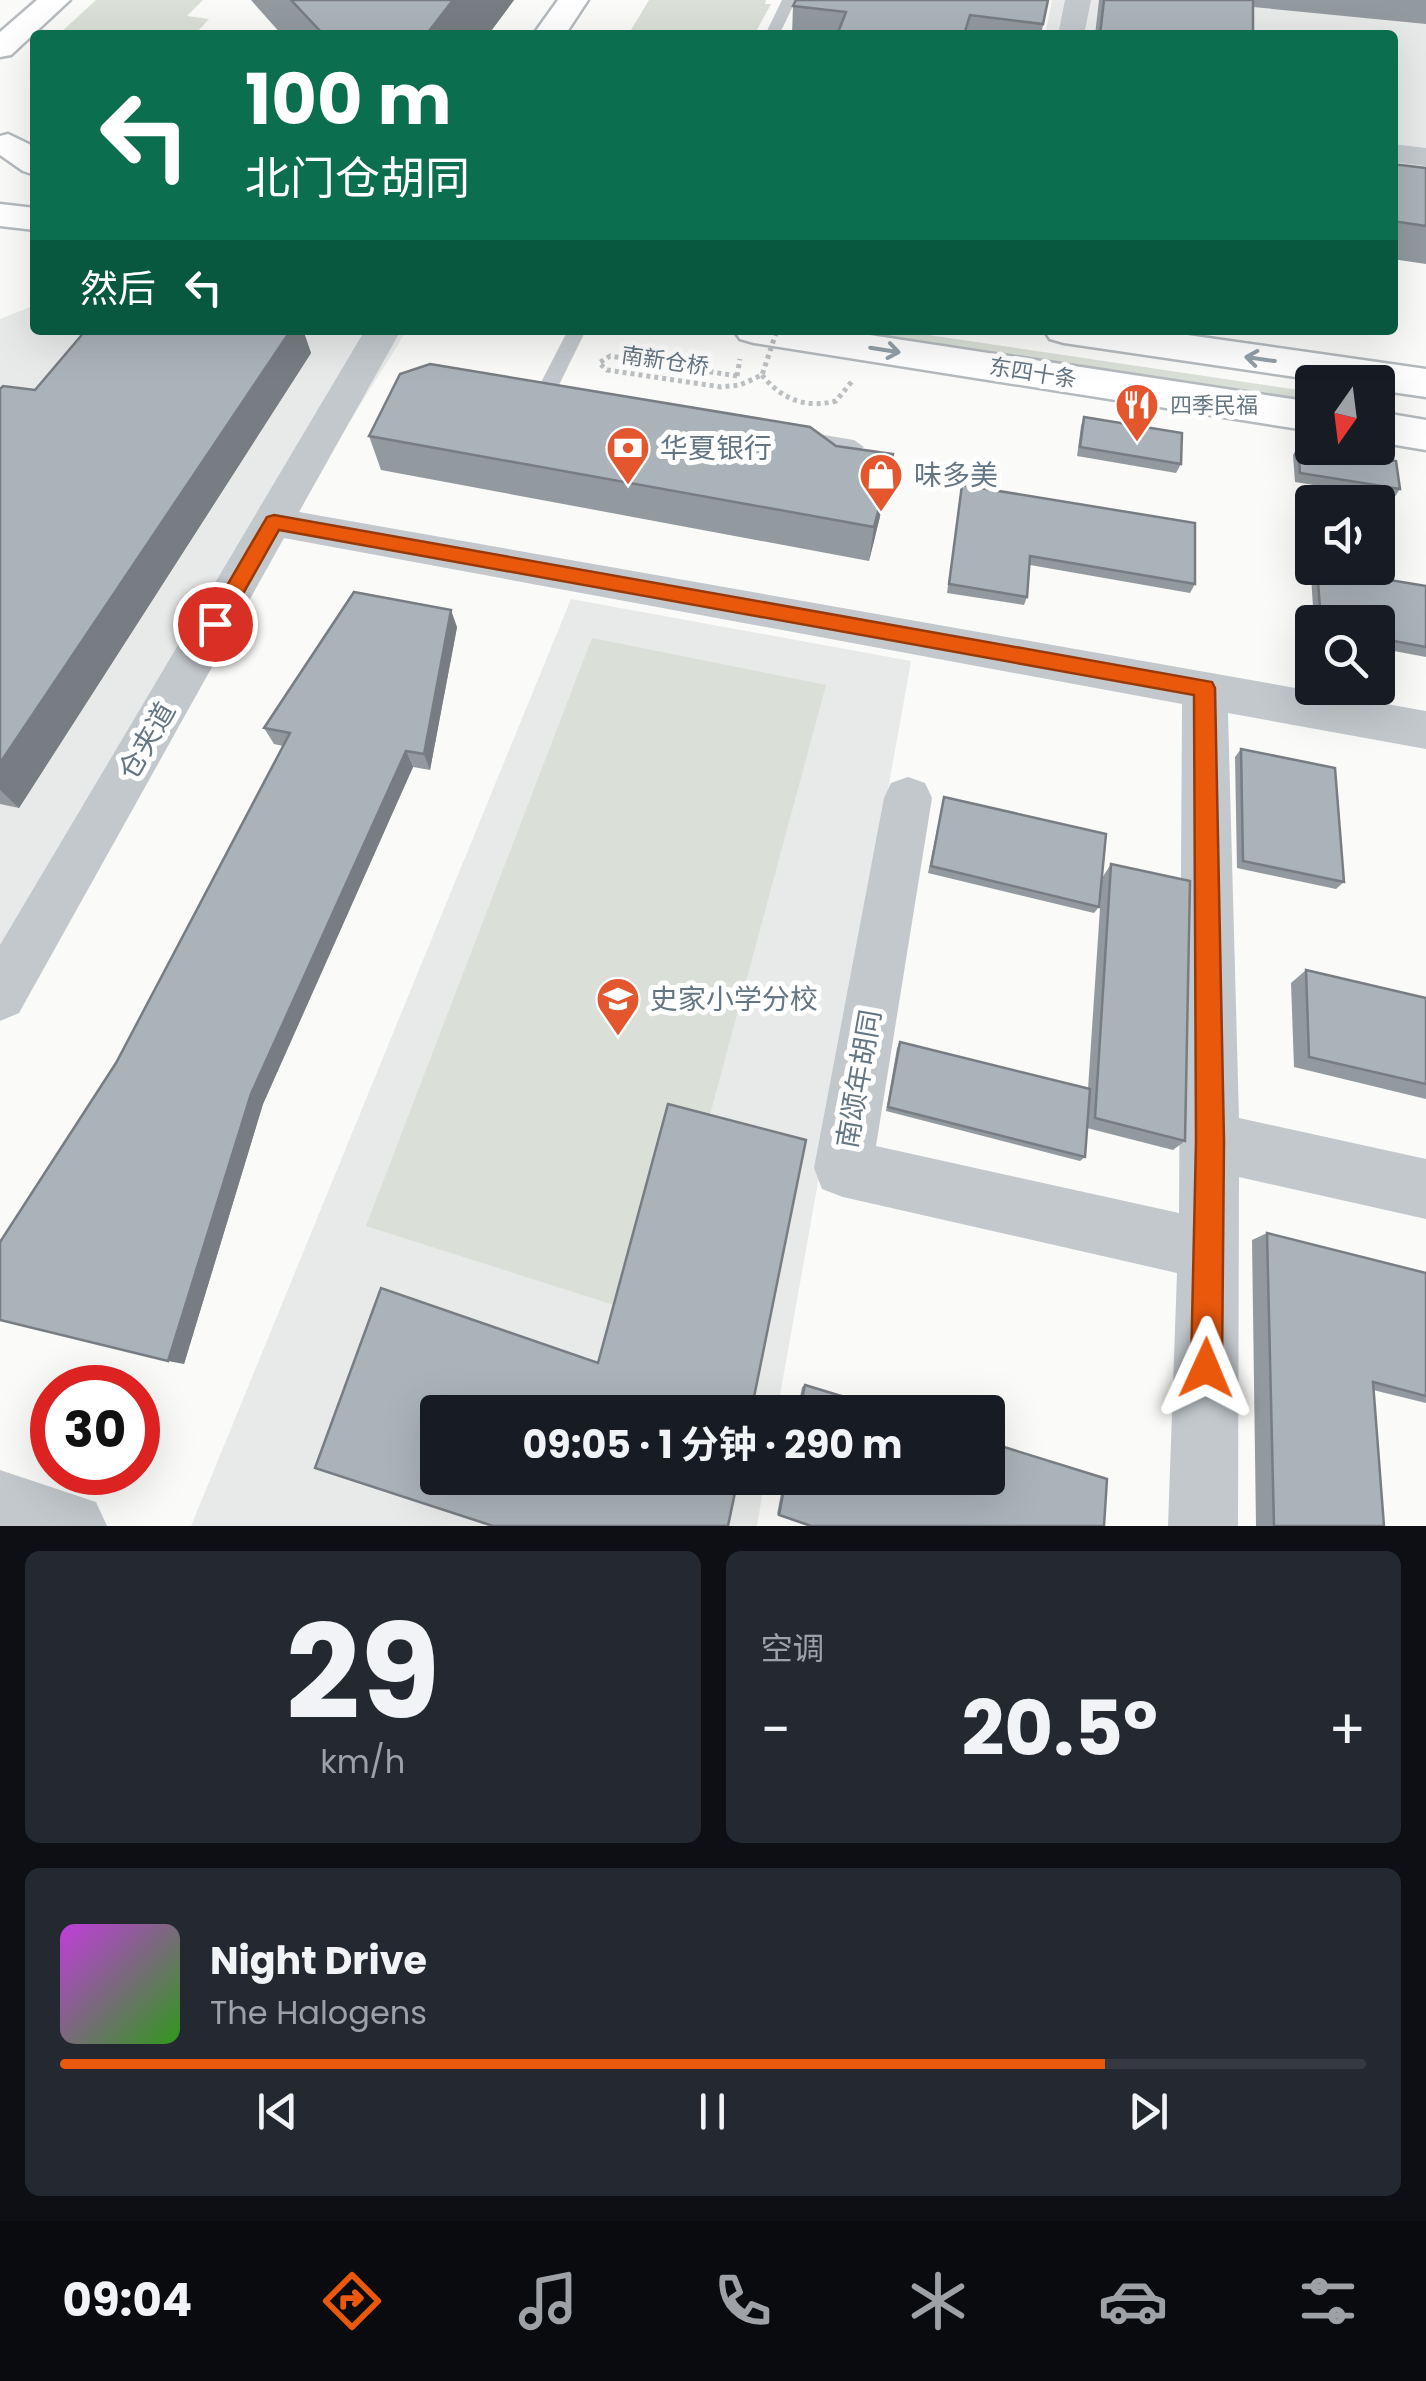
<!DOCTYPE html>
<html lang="zh">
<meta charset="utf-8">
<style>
body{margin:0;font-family:Poppins,"Noto Sans SC",sans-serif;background:#242831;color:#f1f3f6;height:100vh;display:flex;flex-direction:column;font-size:38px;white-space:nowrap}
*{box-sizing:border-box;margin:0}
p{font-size:32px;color:#9ea1a6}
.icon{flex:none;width:55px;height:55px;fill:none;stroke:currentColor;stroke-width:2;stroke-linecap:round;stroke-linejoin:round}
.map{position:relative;height:1526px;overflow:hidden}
.details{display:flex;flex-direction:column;gap:25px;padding:25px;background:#0d0f14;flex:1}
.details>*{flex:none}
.top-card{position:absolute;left:30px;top:30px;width:1368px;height:305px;border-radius:10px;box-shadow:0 10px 40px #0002;background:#0b6e4f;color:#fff;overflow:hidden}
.needle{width:65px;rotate:194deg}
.tools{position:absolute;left:1295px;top:365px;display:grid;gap:20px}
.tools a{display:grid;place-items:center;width:100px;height:100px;border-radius:10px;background:#171b24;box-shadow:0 10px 40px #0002;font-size:50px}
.speed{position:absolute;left:30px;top:1365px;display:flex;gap:20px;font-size:50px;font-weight:700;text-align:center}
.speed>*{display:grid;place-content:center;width:130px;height:130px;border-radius:50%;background:#171b24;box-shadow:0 10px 40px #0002;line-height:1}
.speed .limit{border:15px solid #d22;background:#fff;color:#111}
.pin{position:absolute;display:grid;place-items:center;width:85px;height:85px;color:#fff;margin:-42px;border:5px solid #fff;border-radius:50%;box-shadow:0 2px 10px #0007}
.me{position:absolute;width:110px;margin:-55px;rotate:1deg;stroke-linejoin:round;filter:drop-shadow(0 0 8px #0008)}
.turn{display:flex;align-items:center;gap:35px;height:210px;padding:0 50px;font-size:45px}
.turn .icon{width:130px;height:130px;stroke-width:2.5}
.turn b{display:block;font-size:70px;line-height:85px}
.then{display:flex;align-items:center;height:95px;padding:0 50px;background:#0003;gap:20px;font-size:38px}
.big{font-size:75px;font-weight:700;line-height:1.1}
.details .tile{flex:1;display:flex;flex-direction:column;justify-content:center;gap:15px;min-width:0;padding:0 35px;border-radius:15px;background:#242831}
.details .dial{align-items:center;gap:0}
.dial b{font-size:130px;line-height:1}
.song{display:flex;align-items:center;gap:30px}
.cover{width:120px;height:120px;border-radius:15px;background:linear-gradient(135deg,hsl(290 70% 55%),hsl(110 70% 35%))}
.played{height:10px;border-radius:5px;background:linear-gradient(90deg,#ea580c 80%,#363941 80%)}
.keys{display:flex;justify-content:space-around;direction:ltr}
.heat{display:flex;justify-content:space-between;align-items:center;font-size:55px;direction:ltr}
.details .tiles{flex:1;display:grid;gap:25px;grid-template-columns:1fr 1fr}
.tile:last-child{grid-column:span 2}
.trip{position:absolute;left:420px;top:1395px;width:585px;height:100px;border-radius:10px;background:#171b24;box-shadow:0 10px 40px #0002;font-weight:700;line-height:100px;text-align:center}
.dock{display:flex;height:160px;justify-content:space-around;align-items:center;background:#090b0e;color:#9ea1a6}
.dock .icon{width:70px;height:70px}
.dock .current{color:#ea580c}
.dock b{font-size:45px;color:#f1f3f6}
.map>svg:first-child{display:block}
</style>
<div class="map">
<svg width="1426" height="1526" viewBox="0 0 1426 1526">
<rect width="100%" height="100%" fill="#fafaf8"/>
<g fill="#e8e9e9">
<polygon points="1052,0 1426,0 1426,172 1393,168 1392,35 1045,35"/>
<polygon points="35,305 35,330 407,330 0,982 0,319"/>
<polygon points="571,599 911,661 777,1412 438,1412 438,1478 765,1478 757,1526 191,1526"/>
</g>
<g fill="#dadfd7">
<polygon points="96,0 203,0 187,16 209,19 194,35 58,35"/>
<polygon points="649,0 766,0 765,4 771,4 754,35 628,35"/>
<polygon points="844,330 895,330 1312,392 1312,400"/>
<polygon points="592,638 826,685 655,1318 366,1226"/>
</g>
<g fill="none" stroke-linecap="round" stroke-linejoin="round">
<defs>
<polygon id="secondary" points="558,0 588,0 565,35 533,35"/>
<g id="primary">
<polygon points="37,0 70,0 11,55 0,57 0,32"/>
<polygon points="8,134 35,147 35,175 23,171 0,155 0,136"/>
<polygon points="0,204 35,208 35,230 0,226"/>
<polygon points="734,330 837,330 1312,402 1312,431 754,343 740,339"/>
<polygon points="1044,330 1152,330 1426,369 1426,397 1378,390 1378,382 1330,382 1064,343 1050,339"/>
<polygon points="1378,412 1426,420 1426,450 1378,442"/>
</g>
</defs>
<use href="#secondary" stroke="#b3babf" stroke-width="5"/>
<use href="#primary" stroke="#b5babe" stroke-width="5"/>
<g stroke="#bbbfc2" stroke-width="5" stroke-dasharray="4 4" stroke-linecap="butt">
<path d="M762,375C781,399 806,409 836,401L853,380"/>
<polyline points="737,376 740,359"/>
</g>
<g fill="#c3c8cc" fill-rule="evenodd">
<polygon points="782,0 796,0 779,35 765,35"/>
<polygon points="568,330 586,330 555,393 568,400 558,406 536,403 533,398"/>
<polygon points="800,431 854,440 864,447 854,454 793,443 793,433"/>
</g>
<g fill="#c3c8cc" fill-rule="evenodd">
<polygon points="1065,0 1091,0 1084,35 1058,35"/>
<polygon points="1392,144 1426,148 1426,166 1392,162"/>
<polygon points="365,330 401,330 299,512 1426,711 1426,749 1228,713 1239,1118 1426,1159 1426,1219 1239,1177 1238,1526 1168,1526 1177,1273 843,1197 822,1189 814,1168 884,798 891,783 908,777 925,783 932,798 876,1146 1179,1213 1182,704 284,538 19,1013 0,1021 0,945"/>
<polygon points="0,1470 96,1502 107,1526 0,1526"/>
</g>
<use href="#secondary" fill="#fff" fill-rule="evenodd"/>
<use href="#primary" fill="#fff" fill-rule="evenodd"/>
<polyline stroke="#bbbfc2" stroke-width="5" stroke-dasharray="4 4" stroke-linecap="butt" points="737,376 610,356 599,363 607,370 721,387 740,385 762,375 777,330"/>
</g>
<g fill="#929a9f">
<polygon points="251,0 514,0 488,35 282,35"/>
<polygon points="1048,0 1041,35 792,35 793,6"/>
<polygon points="1099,0 1426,0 1426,24 1253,7 1253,35 1095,35"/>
<polygon points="1392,164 1426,168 1426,264 1392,259"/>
<polygon points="86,330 303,330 311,353 19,808 0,804 0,389 35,390"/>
<polygon points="1084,417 1181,464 1176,473 1077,456 1081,426"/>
<polygon points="369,436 887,488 869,561 381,470"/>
<polygon points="1298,446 1400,489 1394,498 1295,482 1293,455"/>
<polygon points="962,485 1195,584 1190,593 1030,565 1027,597 1024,605 947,593"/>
<polygon points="1317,568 1426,586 1426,657 1378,648 1378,622 1314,622 1311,576"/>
<polygon points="457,627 430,770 413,767 263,1104 184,1364 116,1063 283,746 274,744 264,728"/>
<polygon points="1241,749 1344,882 1336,889 1237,868 1235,757"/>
<polygon points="944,797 1099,907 1094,913 928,873"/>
<polygon points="1111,864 1185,1141 1173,1150 1087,1128 1085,1157 1080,1161 886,1111 897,1048 900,1042 1088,1089 1102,878"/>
<polygon points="1306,970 1426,998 1426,1099 1294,1067 1291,983"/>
<polygon points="1267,1233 1426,1273 1426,1403 1373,1390 1384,1526 1256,1526 1252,1240"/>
<polygon points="805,1385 894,1412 797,1412 802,1387"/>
<polygon points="784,1478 988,1478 779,1515 777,1514"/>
</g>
<g fill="#777d82">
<polygon points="453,0 514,0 488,35 426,35"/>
<polygon points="291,330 303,330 311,353 19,808 0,790 0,763"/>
<polygon points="893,454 887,488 869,561 874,527"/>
<polygon points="451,610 457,627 430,770 424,754"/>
<polygon points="406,751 413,767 263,1104 184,1364 168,1361 251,1094"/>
</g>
<g fill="#aab3b9" stroke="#777d82" stroke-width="2.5">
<polygon points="291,0 453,0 426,35 324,35"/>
<polygon points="796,0 1048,0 1043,24 970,15 964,35 837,35 846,12 793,6"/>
<polygon points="1104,0 1253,0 1253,35 1100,35"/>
<polygon points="1392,164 1426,168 1426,226 1392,221"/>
<polygon points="86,330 291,330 0,763 0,389 3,386 35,390"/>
<polygon points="430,364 810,427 836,446 893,454 874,527 369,436 400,374"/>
<polygon points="1084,417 1182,433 1181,464 1080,447"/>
<polygon points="1298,446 1396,461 1400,489 1300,473"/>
<polygon points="962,485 1195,523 1195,584 1030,556 1027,597 949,584"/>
<polygon points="1317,568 1426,586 1426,647 1378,638 1378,622 1321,622"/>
<polygon points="354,592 451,610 424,754 406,751 251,1094 168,1361 0,1320 0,1242 116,1063 290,733 264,728"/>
<polygon points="1241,749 1335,768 1344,882 1243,861"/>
<polygon points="944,797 1106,834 1099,907 931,866"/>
<polygon points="1111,864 1190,881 1185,1141 1095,1118"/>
<polygon points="1306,970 1426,998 1426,1084 1309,1057"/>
<polygon points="900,1042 1090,1089 1085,1157 888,1107"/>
<polygon points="668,1104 806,1140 751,1412 438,1412 438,1478 738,1478 728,1526 493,1526 315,1468 381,1288 598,1363"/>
<polygon points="1267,1233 1426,1273 1426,1396 1373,1382 1384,1526 1274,1526"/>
<polygon points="805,1385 894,1412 799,1412"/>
<polygon points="988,1442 1107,1479 1104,1526 811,1526 779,1515 786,1478 988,1478"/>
</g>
<defs><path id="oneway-shaft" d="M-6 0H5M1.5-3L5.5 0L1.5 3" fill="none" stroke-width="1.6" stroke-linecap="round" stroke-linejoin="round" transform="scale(2.5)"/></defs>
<g stroke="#939fa8">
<use href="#oneway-shaft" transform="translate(885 350) rotate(9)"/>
<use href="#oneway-shaft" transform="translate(1260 359) rotate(-172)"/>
</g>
<polygon fill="#ea580c" stroke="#983908" stroke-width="2.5" points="274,515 1212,682 1215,688 1224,1141 1222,1368 1217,1379 1206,1383 1196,1379 1191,1368 1196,1141 1194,695 279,530 223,629 208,629 205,624 208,618 267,517"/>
<defs>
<symbol id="restaurant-pin" viewBox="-11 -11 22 30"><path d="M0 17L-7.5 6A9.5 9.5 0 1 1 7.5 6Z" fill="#e4572e" stroke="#fff"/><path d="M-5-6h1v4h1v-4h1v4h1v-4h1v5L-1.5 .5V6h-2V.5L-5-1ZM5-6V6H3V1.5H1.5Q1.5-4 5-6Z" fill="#fff"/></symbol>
<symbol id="bank-pin" viewBox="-11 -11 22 30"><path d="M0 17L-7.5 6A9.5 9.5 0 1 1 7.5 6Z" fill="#e4572e" stroke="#fff"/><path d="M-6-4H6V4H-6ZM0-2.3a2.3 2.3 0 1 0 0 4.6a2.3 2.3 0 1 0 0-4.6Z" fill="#fff"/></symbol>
<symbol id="shop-pin" viewBox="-11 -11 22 30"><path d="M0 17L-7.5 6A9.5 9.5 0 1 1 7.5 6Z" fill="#e4572e" stroke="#fff"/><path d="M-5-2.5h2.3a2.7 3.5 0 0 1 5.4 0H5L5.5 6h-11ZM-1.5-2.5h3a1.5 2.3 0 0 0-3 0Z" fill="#fff"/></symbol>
<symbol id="school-pin" viewBox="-11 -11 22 30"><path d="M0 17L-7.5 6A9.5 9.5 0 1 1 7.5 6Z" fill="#e4572e" stroke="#fff"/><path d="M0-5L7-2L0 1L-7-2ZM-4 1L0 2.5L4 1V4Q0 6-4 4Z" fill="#fff"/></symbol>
</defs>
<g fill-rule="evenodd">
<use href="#restaurant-pin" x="1112" y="380" width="50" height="68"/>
<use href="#bank-pin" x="603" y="423" width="50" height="68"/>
<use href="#shop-pin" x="856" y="450" width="50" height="68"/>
<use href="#school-pin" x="593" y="974" width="50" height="68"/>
</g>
<g text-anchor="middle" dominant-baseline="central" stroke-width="10" stroke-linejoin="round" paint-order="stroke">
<g font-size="22" fill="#657683" stroke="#fff">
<text transform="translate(665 361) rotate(8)">南新仓桥</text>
<text transform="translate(1033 373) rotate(9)">东四十条</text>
</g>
<g font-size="22" fill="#657683" stroke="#fff" text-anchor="start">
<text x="1170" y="405">四季民福</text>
</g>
<g font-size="28" fill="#657683" stroke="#fff" text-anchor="start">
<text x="660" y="448">华夏银行</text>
<text x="914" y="475">味多美</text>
<text x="650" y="999">史家小学分校</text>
</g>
<g font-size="28" fill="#657683" stroke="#fff">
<text transform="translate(147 741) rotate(-60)">仓夹道</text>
<text transform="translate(859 1079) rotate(-80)">南颂年胡同</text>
</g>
</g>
</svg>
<div class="tools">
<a><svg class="needle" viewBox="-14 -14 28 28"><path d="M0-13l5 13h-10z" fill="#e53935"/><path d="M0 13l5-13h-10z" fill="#9ea1a6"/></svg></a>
<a><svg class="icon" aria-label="sound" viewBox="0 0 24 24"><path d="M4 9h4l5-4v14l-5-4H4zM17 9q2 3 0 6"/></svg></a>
<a><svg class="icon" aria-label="search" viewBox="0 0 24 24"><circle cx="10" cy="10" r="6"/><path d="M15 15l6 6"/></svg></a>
</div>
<div class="speed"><div class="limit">30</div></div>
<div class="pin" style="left:215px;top:624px;background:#d93025"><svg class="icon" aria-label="arrive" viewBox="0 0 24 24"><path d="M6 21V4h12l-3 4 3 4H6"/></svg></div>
<svg class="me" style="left:1206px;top:1368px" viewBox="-20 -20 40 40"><path d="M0-17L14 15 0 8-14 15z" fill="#ea580c" stroke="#fff" stroke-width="4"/></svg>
<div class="trip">09:05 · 1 分钟 · 290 m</div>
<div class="top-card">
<div class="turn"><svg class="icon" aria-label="left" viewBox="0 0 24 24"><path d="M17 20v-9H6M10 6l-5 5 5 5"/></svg><div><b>100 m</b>北门仓胡同</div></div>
<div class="then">然后<svg class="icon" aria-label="left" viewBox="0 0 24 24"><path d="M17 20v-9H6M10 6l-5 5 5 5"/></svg></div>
</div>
</div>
<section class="details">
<div class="tiles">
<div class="tile dial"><b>29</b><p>km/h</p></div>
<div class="tile"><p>空调</p>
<div class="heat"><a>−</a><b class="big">20.5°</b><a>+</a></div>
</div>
<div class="tile">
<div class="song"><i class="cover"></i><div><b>Night Drive</b><p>The Halogens</p></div></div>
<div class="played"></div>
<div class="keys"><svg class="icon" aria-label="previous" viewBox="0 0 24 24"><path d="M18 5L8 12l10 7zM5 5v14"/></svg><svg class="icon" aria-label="pause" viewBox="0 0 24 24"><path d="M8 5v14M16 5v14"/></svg><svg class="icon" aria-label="next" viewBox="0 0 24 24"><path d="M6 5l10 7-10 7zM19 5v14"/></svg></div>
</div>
</div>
</section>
<nav class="dock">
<b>09:04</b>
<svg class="icon current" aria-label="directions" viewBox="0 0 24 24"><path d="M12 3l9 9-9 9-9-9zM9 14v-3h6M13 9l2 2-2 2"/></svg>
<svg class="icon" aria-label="music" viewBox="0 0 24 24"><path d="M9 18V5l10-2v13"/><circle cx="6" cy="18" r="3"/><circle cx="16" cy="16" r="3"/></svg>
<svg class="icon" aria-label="phone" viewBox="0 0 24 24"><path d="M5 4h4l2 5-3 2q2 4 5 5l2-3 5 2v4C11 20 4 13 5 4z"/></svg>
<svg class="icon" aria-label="climate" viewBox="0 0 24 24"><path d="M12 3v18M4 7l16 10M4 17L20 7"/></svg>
<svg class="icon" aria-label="car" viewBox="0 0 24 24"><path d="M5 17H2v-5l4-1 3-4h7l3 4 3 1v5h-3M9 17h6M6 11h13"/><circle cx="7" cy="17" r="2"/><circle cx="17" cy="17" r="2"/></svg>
<svg class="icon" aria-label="filters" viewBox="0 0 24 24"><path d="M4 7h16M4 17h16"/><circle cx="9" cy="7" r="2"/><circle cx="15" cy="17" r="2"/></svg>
</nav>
